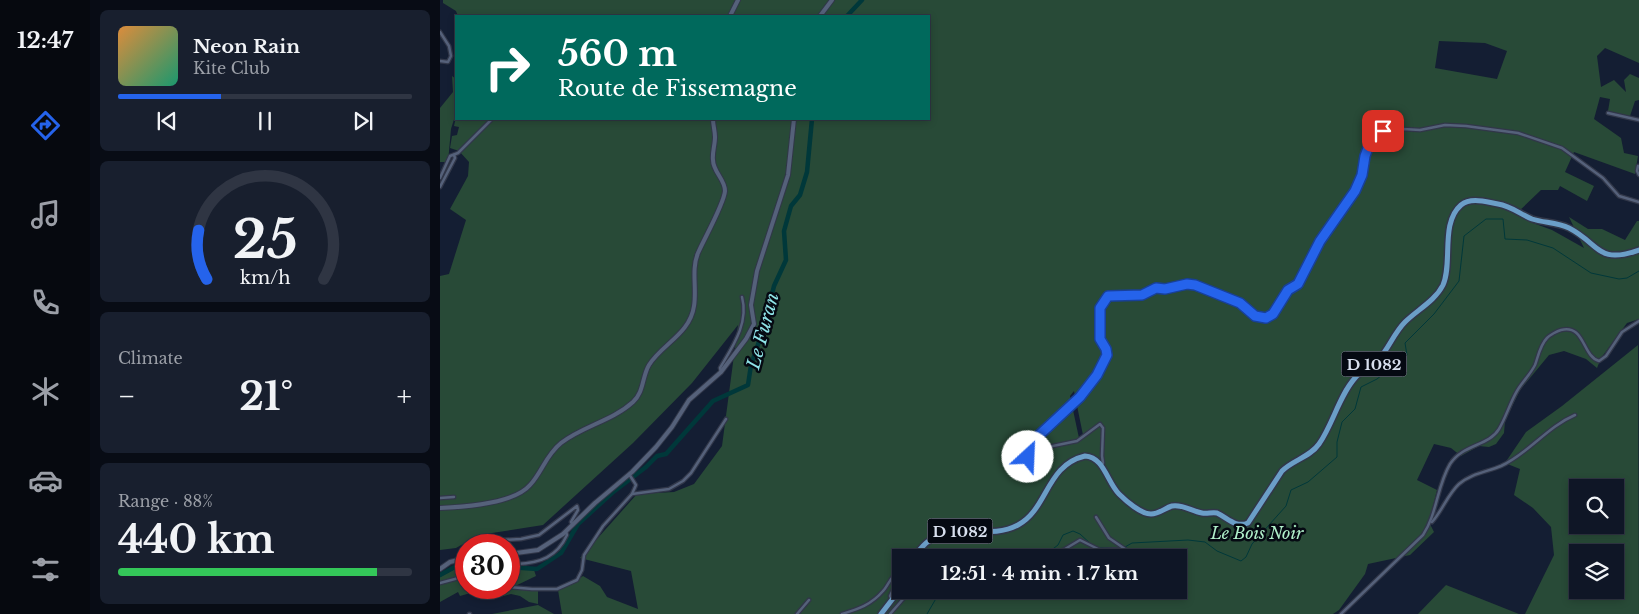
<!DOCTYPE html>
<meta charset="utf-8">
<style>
body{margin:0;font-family:"Libre Baskerville",serif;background:#181f2e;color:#f1f3f6;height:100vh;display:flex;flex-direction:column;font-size:19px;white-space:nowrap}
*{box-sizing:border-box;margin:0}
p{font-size:16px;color:#9b9fa7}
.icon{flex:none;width:28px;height:28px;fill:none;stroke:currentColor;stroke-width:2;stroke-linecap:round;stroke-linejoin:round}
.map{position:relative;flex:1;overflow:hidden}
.drawer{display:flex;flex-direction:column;gap:10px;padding:10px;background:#080c15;width:350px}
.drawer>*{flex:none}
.top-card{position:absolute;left:15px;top:15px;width:475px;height:105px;border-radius:0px;box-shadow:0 2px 8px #0003,0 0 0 1px #2f3543;background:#00695c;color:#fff;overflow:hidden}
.tools{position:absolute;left:1129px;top:479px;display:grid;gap:10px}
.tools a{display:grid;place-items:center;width:55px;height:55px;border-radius:0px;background:#0f1626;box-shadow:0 2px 8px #0003,0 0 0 1px #2f3543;font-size:25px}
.speed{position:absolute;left:15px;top:534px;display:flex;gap:10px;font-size:25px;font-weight:700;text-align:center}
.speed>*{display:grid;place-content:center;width:65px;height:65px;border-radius:50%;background:#0f1626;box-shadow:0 2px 8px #0003,0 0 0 1px #2f3543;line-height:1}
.speed .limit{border:8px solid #d22;background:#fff;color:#111}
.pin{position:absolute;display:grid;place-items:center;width:42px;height:42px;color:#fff;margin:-21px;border-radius:10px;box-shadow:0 2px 8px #0006}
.me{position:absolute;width:55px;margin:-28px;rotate:25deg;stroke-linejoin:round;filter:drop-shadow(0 0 4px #0008)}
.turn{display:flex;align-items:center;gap:18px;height:105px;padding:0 20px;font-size:22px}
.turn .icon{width:65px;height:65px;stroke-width:2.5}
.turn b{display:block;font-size:35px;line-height:42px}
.big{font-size:38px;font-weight:700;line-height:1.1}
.drawer .tile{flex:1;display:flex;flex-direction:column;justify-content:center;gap:8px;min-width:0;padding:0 18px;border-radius:8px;background:#181f2e}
.drawer .dial{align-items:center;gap:0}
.dial svg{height:130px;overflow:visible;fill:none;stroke:#2f3543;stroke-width:7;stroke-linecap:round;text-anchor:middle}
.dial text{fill:#f1f3f6;stroke:none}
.song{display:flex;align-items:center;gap:15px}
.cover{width:60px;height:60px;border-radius:8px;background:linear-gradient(135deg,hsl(30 70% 55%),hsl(160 70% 35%))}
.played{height:5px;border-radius:2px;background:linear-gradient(90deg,#2563eb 35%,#2f3543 35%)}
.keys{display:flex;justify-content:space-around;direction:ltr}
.heat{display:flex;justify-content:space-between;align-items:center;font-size:28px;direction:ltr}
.charge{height:8px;border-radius:4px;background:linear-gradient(90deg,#34c759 88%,#2f3543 0)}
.trip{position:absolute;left:452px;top:549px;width:295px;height:50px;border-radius:0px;background:#0f1626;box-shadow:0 2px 8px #0003,0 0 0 1px #2f3543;font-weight:700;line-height:50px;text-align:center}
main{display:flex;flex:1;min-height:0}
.tabs{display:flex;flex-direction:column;width:90px;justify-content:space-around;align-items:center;background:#06090f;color:#9b9fa7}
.tabs .icon{width:35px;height:35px}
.tabs .selected{color:#2563eb}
.tabs b{font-size:22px;color:#f1f3f6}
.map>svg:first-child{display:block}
</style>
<main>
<nav class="tabs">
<b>12:47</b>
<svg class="icon selected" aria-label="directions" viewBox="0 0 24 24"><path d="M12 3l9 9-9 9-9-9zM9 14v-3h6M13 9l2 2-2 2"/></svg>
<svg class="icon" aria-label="music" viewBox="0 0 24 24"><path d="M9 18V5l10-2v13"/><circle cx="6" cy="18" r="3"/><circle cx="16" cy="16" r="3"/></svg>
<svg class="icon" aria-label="phone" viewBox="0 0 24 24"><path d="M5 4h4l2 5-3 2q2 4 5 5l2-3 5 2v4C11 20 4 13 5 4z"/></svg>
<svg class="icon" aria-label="climate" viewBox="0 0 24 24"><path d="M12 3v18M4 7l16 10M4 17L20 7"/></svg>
<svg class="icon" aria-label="car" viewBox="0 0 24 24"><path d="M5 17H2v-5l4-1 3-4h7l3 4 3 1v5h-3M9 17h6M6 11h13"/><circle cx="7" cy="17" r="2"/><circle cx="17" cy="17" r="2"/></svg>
<svg class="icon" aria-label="filters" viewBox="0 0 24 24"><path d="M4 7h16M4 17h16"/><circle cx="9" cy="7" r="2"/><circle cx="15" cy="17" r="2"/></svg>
</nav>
<section class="drawer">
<div class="tile">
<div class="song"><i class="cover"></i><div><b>Neon Rain</b><p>Kite Club</p></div></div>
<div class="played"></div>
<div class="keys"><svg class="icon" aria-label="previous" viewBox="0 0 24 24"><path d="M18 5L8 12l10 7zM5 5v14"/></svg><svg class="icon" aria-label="pause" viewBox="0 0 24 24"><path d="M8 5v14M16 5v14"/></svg><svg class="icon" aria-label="next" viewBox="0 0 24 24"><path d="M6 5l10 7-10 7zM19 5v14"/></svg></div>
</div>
<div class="tile dial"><svg viewBox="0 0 100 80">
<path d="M14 69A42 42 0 1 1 86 69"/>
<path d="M14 69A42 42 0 0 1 9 39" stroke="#2563eb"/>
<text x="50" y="56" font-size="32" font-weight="700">25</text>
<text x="50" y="72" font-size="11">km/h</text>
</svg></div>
<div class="tile"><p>Climate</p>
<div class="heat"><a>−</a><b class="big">21°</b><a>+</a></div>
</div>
<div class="tile"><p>Range · 88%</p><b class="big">440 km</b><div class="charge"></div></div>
</section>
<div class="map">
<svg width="1199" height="614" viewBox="0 0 1199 614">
<rect width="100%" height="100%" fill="#141e33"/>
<g fill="#284a37" fill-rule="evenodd">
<path d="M3,0H1199V63L1165,48L1157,56L1161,87L1174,80L1186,92L1184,80L1190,74L1199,78V100L1195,101L1190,116L1168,111L1170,99L1160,97L1154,119L1181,138L1184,153L1198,156L1195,174L1134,152L1125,172L1154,186L1147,201L1120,186L1118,190H1101L1077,213L1093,223L1112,230L1144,248L1129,217L1148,229H1162L1185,240L1197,221H1199V319L1187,323L1161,358L1157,368L1146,359L1124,351L1109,355L1080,390L1065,421L1064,433L1056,444L1049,447L1039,446L1021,456L1011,448L994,444L977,480L997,490L989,522L994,532L970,555L928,564L925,574L899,610L893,614H122L118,590L131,584L143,576L160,586L167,597L198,609L191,571L140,558L197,494L234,492L254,484L282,446L298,325L252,383L193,443L103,525L39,535L16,548L0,550V276L9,274L26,220L10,209L28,176L29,162L19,151L10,148L12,136L17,135L19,127L14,126L16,117V119H489V16H18L16,11L3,3ZM999,41L1045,43L1067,51L1057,79L995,68ZM634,391L643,435L639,438L630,396ZM461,558H739V590H461Z"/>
<polygon points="12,76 16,79 16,113 11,129 8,162 0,162 0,108 13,92"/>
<path d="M1198,345L1199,614H1085L1114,555L1111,527L1093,508L1074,495L1080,469L1065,463L1086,432L1122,406ZM1138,488H1175V525H1138ZM1138,552H1175V590H1138Z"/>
<polygon points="24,564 26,564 26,575 0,582 0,577"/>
<polygon points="69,569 94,570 96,576 73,587 69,587"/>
<polygon points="23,577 26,577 26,588 98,590 98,604 89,602 80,596 71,594 49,600 36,598 34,592 20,596 18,592 0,602 0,584"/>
<polygon points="1006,585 1079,614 978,614"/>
<polygon points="98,605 114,614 52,614"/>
</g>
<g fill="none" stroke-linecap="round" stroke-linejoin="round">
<g stroke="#00383a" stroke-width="1">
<polyline points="685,547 692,543 748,540 765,542 777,551 801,561 806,557 812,544 846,506 851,490 868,482 897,457 897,442 902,422 915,409 921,387 937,379 967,355 965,343 994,314 1019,281 1024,236 1046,219 1063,219 1065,239 1087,240 1113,248 1151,273 1179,279 1187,278 1199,271"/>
<polyline points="658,548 681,548"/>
<polyline points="601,558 618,545 623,535 633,531 640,534 652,545"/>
<polyline points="487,614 501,590"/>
</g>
<g stroke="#00383a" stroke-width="4.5">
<polyline points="407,16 422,0"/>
<polyline points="69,567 97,569 121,553 138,524 172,493 206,467 217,456 226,454 273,401 308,385 311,365 324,327 334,286 346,260 344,231 351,206 360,195 367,172 372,119"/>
<polyline points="0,575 22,563 26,563"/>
</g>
<defs>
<g id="street">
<polyline points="0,32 9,46 11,56 8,62 0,61"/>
<polyline points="1168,113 1199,120"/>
<polyline points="1198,166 1197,171 1199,175"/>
<polyline points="0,178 10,156 18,153 52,119"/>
<polyline points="0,187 15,158 14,155"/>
<path d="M281,372L280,368C293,346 309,323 302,297"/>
<polyline points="661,466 663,463 662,456 663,428 660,424 637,441 608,447 592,458 588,457 595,438 640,397 657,375 667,355 666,349 660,339 659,307 668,296 702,295 716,288 725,289 747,284 755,285 800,303 815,315 826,318 833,314 849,290 858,284 880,241 915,191 922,175 925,156 931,140 943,131 963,129 980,130 1005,125 1026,126 1078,133 1122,148 1163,178 1179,196 1199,202"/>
<polyline points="189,474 196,485 192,494"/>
<polyline points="0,498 14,497"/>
<path d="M992,522C1002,511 1008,494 1019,484C1032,473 1047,472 1061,466C1089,453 1107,427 1135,415"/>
<polyline points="44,541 81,539 99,535 137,506 138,510 131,522 133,525"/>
<polyline points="610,558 640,540 660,550 685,549 669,538 656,517"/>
<path d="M77,564C100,563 117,557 127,535L126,532"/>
<polyline points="0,583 26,576"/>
<polyline points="69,587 92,589 117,589 137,580 142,570 144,555 163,526 192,494 229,489 243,481 251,473 286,419"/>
<polyline points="29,614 30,614"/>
<polyline points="357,614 369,600"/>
<path d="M402,614C418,609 431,605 443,591C448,586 451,576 457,573L459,577L450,596L452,600"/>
<polyline points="450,614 471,590"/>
<path d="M901,614L983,535C997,514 997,486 1010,464C1023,444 1049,446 1059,429C1066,417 1070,403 1077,391C1082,382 1090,375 1095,365C1098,357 1100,345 1107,338C1110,335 1117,331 1121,330C1145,324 1142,356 1159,361L1166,356L1182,332L1199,321"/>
</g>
<g id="secondary">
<polyline points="290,16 298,0"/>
<polyline points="380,16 392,0"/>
<path d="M0,508C24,507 74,504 90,485C102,472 106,455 121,443C143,426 172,421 193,402C204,392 202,377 209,365C222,344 250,334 254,306C257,288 251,270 258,253C264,239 284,204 285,191C285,179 273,172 273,160C272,153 275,145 275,137C275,131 273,125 273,119"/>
<polyline points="69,554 98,550 123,534 155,503 192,472 216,447 232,427 249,400 281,372 306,339 314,324 311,305 317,271 348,175 354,119"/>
<polyline points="0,569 10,562 26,558"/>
</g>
<g id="primary">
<path d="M474,558C501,512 543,544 578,525C608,509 606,465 645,456C664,457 667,482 679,494C686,501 701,514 711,514C719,514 725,508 732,506C743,504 751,511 762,513C767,514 772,512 777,513C788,518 795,528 808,523L842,471C853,460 870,457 879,444C893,424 899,396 915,378C922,370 932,367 939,359C949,348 954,333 965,322C977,310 995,301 1003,285C1013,263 1000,223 1021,205C1031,197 1046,202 1058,204C1071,206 1080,214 1092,219C1104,223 1117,222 1129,228C1160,244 1157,265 1199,250"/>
<polyline points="441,614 461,588"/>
</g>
</defs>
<use href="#street" stroke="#313749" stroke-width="5"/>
<use href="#secondary" stroke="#313749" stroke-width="6"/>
<use href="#primary" stroke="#313749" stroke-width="8"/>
<use href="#street" stroke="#55617a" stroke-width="2.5"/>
<use href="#secondary" stroke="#55617a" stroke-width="4"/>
<use href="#primary" stroke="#6b9ec7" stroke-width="5"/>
</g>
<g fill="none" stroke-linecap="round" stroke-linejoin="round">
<defs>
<polyline id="route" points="588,457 596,438 640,397 657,375 667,355 666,349 660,339 660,308 668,296 702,295 716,288 725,289 747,284 755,285 800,303 815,316 826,318 833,314 848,290 858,284 880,241 915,191 922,175 925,156 931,140 943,131"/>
</defs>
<use href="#route" stroke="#184099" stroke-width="12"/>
<use href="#route" stroke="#2563eb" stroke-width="9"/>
</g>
<g text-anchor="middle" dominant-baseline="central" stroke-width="5" stroke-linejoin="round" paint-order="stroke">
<g fill="#050912" stroke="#999fac" stroke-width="1">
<rect x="901.5" y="351.5" width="65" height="25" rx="4"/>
<rect x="487.5" y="518.5" width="65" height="25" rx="4"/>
</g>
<g font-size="15" font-weight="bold" fill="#d8dfee">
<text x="934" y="364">D 1082</text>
<text x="520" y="531">D 1082</text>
</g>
<g font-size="16" font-style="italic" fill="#b0f0ca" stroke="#050912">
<text x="817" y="533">Le Bois Noir</text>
</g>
<g font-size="18" font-style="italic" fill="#8fe4e8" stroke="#050912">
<text transform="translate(323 331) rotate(-75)">Le Furan</text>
</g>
</g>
</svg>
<div class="tools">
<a><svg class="icon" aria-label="search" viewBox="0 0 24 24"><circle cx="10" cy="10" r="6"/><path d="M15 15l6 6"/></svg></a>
<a><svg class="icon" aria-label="layers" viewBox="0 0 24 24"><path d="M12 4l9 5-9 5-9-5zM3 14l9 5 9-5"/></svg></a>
</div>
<div class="speed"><div class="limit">30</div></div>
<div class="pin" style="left:943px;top:131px;background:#d93025"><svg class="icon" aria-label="arrive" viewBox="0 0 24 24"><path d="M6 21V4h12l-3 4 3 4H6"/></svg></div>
<svg class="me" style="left:588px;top:457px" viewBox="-20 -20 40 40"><circle r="19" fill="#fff"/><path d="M0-13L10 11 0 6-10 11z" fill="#2563eb"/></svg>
<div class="trip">12:51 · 4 min · 1.7 km</div>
<div class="top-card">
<div class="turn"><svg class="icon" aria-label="right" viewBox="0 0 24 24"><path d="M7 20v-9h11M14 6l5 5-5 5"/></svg><div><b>560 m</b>Route de Fissemagne</div></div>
</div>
</div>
</main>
